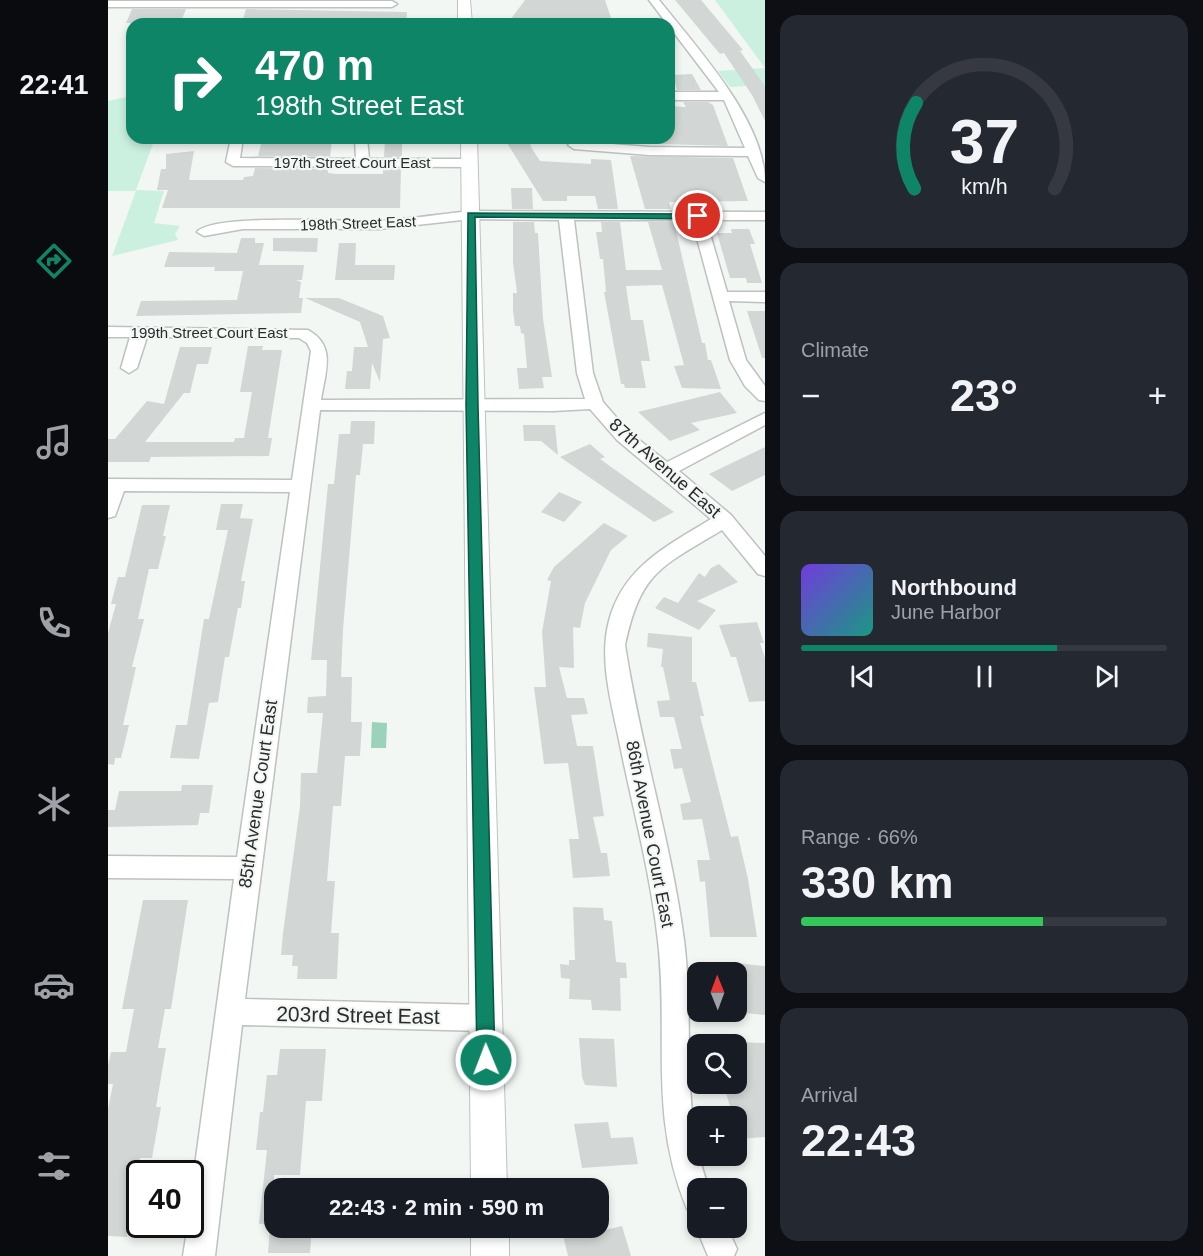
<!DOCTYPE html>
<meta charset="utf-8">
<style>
body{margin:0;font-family:Helvetica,sans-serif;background:#242831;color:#f1f3f6;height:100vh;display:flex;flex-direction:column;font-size:22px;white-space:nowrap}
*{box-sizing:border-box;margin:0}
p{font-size:20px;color:#9ea1a6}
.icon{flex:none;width:33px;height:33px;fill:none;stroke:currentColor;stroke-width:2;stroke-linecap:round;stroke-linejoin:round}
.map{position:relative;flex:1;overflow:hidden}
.details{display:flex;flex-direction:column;gap:15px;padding:15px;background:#0d0f14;width:438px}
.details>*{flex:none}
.hud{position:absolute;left:18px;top:18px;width:549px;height:126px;border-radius:18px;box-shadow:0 3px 9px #0003;background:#0e8566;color:#fff;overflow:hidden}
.needle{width:39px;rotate:359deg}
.tools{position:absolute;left:579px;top:962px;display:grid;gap:12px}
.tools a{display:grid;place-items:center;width:60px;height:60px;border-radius:12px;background:#171b24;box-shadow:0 3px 9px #0003;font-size:30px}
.speed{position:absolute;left:18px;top:1160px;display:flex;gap:12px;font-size:30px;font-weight:700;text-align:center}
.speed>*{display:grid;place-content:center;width:78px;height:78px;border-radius:50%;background:#171b24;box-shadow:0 3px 9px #0003;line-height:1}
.speed .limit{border:3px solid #111;border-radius:9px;background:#fff;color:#111}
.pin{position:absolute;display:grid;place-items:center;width:51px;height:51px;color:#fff;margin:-26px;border:3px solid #fff;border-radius:50%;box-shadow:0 2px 6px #0007}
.me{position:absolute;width:66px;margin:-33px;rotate:359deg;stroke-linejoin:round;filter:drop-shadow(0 0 4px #0008)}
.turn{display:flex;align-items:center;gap:21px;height:126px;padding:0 30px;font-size:27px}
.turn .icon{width:78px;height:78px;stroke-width:2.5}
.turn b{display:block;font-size:42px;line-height:51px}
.big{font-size:45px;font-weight:700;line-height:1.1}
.details .widget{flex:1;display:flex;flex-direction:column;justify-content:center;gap:9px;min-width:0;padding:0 21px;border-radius:18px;background:#242831}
.details .dial{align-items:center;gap:0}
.dial svg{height:156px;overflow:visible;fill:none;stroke:#363941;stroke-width:7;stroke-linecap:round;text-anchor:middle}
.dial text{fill:#f1f3f6;stroke:none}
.song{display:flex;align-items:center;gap:18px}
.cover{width:72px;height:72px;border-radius:9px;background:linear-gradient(135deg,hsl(260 70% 55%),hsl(170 70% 35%))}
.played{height:6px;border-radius:3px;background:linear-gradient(90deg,#0e8566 70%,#363941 70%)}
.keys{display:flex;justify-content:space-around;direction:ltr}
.heat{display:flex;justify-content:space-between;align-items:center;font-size:33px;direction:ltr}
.charge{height:9px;border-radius:4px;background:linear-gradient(90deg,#34c759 66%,#363941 0)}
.trip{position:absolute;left:156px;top:1178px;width:345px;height:60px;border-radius:18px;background:#171b24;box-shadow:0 3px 9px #0003;font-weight:700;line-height:60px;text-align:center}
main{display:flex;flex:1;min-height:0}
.tab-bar{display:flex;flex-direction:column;width:108px;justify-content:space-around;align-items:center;background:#090b0e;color:#9ea1a6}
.tab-bar .icon{width:42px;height:42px}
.tab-bar .active{color:#0e8566}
.tab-bar b{font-size:27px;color:#f1f3f6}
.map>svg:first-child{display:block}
</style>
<main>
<nav class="tab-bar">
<b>22:41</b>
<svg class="icon active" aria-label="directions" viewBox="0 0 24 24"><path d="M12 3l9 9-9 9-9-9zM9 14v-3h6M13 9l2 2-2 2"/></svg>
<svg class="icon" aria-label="music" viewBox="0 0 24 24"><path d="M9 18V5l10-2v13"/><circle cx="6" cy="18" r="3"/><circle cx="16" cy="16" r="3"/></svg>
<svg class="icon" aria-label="phone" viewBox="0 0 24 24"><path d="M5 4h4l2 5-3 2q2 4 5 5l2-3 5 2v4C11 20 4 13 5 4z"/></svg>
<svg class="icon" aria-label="climate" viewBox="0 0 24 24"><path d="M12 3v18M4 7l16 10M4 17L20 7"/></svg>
<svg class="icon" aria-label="car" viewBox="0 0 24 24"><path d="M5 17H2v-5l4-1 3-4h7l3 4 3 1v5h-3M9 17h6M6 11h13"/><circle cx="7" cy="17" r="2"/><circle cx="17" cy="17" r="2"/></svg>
<svg class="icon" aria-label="filters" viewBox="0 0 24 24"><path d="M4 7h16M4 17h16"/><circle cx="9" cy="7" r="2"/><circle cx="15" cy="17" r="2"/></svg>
</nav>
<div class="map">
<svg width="657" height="1256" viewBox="0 0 657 1256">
<rect width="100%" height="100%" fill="#f2f7f4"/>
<g fill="#cbf0e0">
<polygon points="607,0 657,0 657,85 622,87 610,71 657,68"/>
<polygon points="24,93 24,138 47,138 28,190 56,191 46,223 72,226 67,234 70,240 4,256 28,191 0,191 0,101 18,97"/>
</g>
<polygon fill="#9ad2bc" points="264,722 279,723 278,748 263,748"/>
<g fill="#d2d7d5">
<polygon points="417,0 497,0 505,24 399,24"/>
<polygon points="567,0 593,0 635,50 632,51 657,86 657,121 644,95 616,53 612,54"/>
<polygon points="24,9 78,9 72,24 18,23"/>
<polygon points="138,9 299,12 298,24 134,23"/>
<polygon points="584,74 593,90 569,90 565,75"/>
<polygon points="575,102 600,102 605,105 620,146 519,143 518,138 561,138 561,106 578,107"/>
<polygon points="396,138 421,138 423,147 432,161 483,164 483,159 503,160 510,209 490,209 487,196 459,196 459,201 435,201"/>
<polygon points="154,140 224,140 222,157 150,156"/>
<polygon points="277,140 294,140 294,157 276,157"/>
<polygon points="86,151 81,180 135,180 136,177 145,176 147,168 220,169 220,173 228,174 275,174 275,169 293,169 292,208 54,208 60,190 49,190 53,169 58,169 58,154"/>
<polygon points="522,156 625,158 640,201 561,202 563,209 537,209"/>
<polygon points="403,188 424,188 425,209 404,209"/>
<polygon points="405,222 426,222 427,233 430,233 435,319 444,377 434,377 436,388 411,389 409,368 419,368 416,334 413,333 412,326 407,326 405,310 405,293 409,293 405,262"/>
<polygon points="493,222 512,222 518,270 554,270 540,222 566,222 594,343 597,343 600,360 603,360 613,389 574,388 566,366 576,365 554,285 518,286 523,320 535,320 542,361 533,361 538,388 517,388 516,384 513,384 496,292 498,292 495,259 492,259 488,232 494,232"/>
<polygon points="623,229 641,229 647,244 642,244 654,283 639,283 638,278 622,278 609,233 624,233"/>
<polygon points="133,238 147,238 147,243 156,243 151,265 196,265 194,280 188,280 193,282 191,298 195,298 193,313 28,316 33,301 129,300 135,271 106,271 107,267 56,267 61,252 129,253"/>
<polygon points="165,238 210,238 209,252 165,251"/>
<polygon points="231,243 248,243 247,265 287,265 286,280 227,280"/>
<polygon points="197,298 231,298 275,316 282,338 275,339 272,382 264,363 262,389 237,389 239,371 244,371 246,347 260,347 252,322"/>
<polygon points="639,311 657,311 657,358 654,358"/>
<polygon points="140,346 155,346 154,350 174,350 160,438 164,438 161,456 43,457 41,462 0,462 0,439 7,439 39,401 56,404 72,347 104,347 100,364 89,364 82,393 76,393 37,442 126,442 127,438 136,438 144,392 132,392"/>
<polygon points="612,392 629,413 583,423 592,430 562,441 530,412"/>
<polygon points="243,421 267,421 266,444 255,444 252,475 248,475 235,630 233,677 244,677 243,722 254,722 252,756 237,756 233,806 225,806 219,881 227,881 223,933 231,933 229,979 189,979 190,966 184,966 185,955 173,955 175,933 192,806 193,773 209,773 215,713 199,713 200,697 218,696 219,660 203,660 220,484 226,484 231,434 242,434"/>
<polygon points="415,425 447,425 450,455 433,441 416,441"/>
<polygon points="482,444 497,457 492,459 566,512 546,522 452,457"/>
<polygon points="657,447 657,475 624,491 601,474"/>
<polygon points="451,492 474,502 456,522 433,512"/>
<polygon points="113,504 135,504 132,518 145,519 133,581 137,581 133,608 130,608 121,657 117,657 110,702 101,703 91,759 62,758 68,725 79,725 96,619 101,619 120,530 108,530"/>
<polygon points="34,505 62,505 55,536 58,536 50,569 41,569 30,619 36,619 24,667 28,667 15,725 21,725 13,758 7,758 6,765 0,764 0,633 8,604 3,604 10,577 17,577"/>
<polygon points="496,523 520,536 503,550 477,603 472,628 465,627 466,668 451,667 459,698 476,698 480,714 463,715 469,746 485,746 496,816 485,817 493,853 499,853 502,876 465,878 461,839 471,839 460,763 436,764 426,687 438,687 434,632 443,581 439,580 446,567"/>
<polygon points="611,564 630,582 589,601 608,610 591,630 547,608 556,597 570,603 591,573 597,577 603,568"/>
<polygon points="649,622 656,643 652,643 657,658 657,701 641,702 628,657 623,657 611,625"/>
<polygon points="540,633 584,637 584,682 588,682 596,716 592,716 623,837 630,836 640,879 649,937 602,937 597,881 592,882 589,860 602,860 594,819 575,820 572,804 583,802 574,768 566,769 562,749 574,749 566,717 552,717 549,701 562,700 555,667 553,667 555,649 539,647"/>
<polygon points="74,785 105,785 101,813 92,813 90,825 0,827 0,810 7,810 11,791 73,791"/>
<polygon points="35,900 80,900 63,1009 57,1009 50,1048 58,1048 48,1107 53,1107 44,1158 32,1158 32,1207 25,1207 19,1237 0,1236 0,1109 5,1084 0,1084 0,1065 3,1052 18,1052 26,1009 14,1009"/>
<polygon points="465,907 495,908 496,920 504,921 508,962 518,963 519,978 512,978 513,1011 484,1010 483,1000 461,999 462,979 453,978 452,964 461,965 461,960 467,960"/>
<polygon points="628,963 657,966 657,1015 628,1012"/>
<polygon points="471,1038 506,1039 509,1087 477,1085 474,1077"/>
<polygon points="629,1042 657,1043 657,1137 632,1139 628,1116 625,1116 615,1083 628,1083"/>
<polygon points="172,1049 218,1049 214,1101 198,1101 192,1175 166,1175 166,1223 151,1224 159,1150 148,1150 152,1112 155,1112 159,1075 169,1075"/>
<polygon points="500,1122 503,1138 525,1137 530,1164 474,1168 466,1124"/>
<polygon points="514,1226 523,1256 460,1256 453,1227 496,1227 497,1230"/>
<polygon points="162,1227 204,1227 202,1253 160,1253"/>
</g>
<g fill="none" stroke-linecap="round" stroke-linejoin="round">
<defs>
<g id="minor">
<path d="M541,0H551C589,48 657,121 657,182L650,178L640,156L541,155L466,149L460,145L466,141L541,147L637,148L616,100H561V92H611Z"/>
<polygon points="0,1 284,1 289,4 284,7 0,7"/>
<polygon points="123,138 135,138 132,158 248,159 247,138 259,138 261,159 362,159 369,163 362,167 125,166 118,162"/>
<path d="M363,211L657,212V220H598L619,292H657V302L621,301L638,360L657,386V401L651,400L637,386L622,360L584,220H466L485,373L495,402L521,432L559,462L657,413V425L571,471L623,515L657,556V576L650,574L614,530C553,567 533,571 517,645C532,744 563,841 576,940C587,1024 571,1110 601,1188H590V1213L579,1209C540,1114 561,1037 550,941C543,876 526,813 513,750C505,708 490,662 501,621C515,567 559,546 603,519L509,440L482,409L445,411L212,410L137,999L377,1005L387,1009L391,1018L387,1027L377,1031L134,1025L107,1256H75L80,1224H82V1202L126,879L0,878V856L129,857L182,492L16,491L7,516L0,518V479L184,480L203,351L199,343L191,338L39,337L29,368L21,373L13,368L22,337H0V327L200,330C229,346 217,372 213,400L477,399L469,373L451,220L363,219L272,229H135L96,236L89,232C106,213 240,222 271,221C302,219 333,214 363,211Z"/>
<polygon points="590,1222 590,1227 619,1227 629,1249 626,1256 600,1256 588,1227"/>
</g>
<g id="tertiary">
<polygon points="350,0 362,0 364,24 350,24"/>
<polygon points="353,138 369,138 399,1188 363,1188"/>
<rect x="363" y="1227" width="38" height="29"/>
</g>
</defs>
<use href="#minor" stroke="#bdc2c0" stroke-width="3"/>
<use href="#tertiary" stroke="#bdc2c0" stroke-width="2"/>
<use href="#minor" fill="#fff" fill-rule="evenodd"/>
<use href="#tertiary" fill="#fff" fill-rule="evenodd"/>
</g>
<polygon fill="#0e8566" stroke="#095642" stroke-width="1.5" points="360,213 590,214 594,216 590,219 367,217 370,405 387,1060 384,1067 378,1069 371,1067 369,1060 358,405"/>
<g text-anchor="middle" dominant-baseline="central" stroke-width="4.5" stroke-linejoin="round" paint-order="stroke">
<g font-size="15" fill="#2a2b2b" stroke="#f2f7f4">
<text x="244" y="162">197th Street Court East</text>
<text transform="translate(250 223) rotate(-2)">198th Street East</text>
<text x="101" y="332">199th Street Court East</text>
</g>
<g font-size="18" fill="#2a2b2b" stroke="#f2f7f4">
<text transform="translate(557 468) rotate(41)">87th Avenue East</text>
<text transform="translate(150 794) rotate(-82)">85th Avenue Court East</text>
<text transform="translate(542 834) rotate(79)">86th Avenue Court East</text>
</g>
<g font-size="21" fill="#2a2b2b" stroke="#f2f7f4">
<text transform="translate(250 1015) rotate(1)">203rd Street East</text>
</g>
</g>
</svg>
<div class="tools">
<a><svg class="needle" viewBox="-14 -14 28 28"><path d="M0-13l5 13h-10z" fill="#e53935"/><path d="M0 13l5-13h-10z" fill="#9ea1a6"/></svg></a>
<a><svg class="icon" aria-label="search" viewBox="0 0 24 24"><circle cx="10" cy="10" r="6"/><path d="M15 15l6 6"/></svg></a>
<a>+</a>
<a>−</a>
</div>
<div class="speed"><div class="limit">40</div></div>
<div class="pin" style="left:590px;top:216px;background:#d93025"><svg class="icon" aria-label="arrive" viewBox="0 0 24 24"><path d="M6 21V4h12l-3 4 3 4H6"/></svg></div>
<svg class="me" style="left:378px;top:1060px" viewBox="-20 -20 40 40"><circle r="17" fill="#0e8566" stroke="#fff" stroke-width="3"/><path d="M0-11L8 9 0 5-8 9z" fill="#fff"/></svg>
<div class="trip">22:43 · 2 min · 590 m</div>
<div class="hud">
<div class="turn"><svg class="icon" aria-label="right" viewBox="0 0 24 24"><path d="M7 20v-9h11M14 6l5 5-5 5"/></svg><div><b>470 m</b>198th Street East</div></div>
</div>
</div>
<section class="details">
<div class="widget dial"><svg viewBox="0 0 100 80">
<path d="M14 69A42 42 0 1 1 86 69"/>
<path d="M14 69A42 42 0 0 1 15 25" stroke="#0e8566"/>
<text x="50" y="56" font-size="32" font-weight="700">37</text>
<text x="50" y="72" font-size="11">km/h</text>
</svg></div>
<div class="widget"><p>Climate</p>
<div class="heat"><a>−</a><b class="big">23°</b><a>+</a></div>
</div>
<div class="widget">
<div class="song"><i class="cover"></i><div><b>Northbound</b><p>June Harbor</p></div></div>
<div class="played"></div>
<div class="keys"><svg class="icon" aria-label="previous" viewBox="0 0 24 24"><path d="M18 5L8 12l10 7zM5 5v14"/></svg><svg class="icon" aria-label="pause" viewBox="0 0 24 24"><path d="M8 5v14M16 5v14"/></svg><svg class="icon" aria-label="next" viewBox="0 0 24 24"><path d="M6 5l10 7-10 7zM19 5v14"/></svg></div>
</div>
<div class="widget"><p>Range · 66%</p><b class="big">330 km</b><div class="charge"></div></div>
<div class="widget"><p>Arrival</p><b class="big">22:43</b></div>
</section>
</main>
